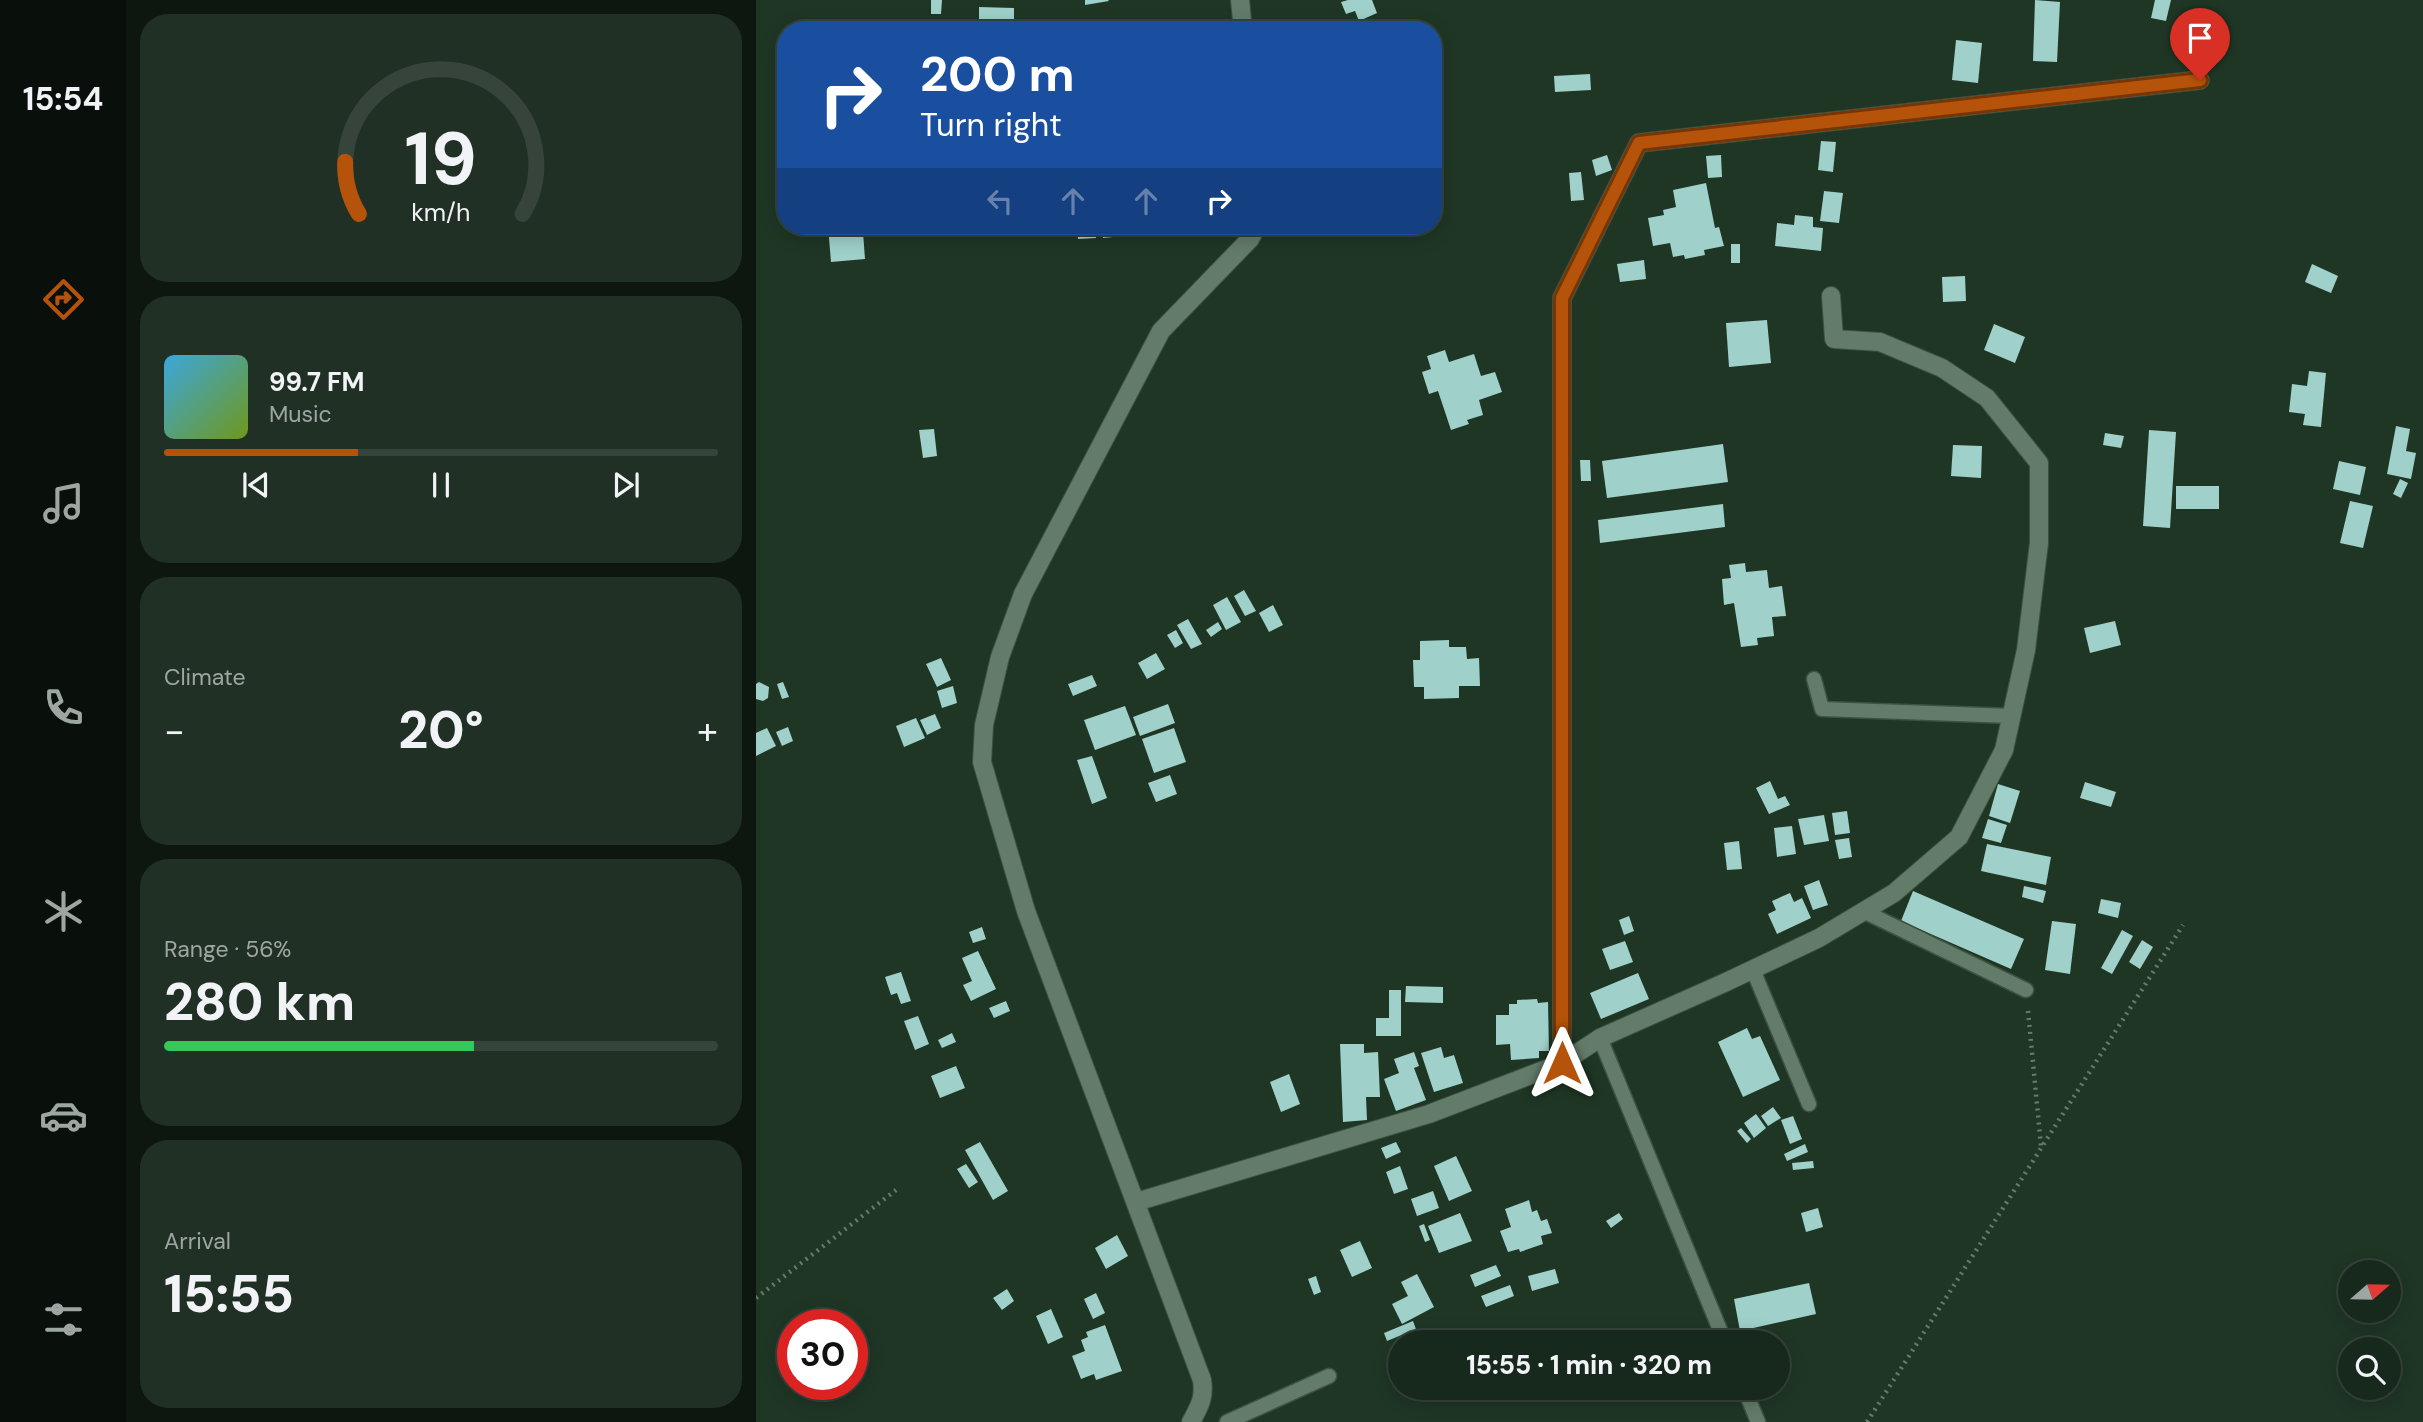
<!DOCTYPE html>
<meta charset="utf-8">
<style>
body{margin:0;font-family:"DM Sans",sans-serif;background:#203025;color:#f1f3f6;height:100vh;display:flex;flex-direction:column;font-size:26px;white-space:nowrap}
*{box-sizing:border-box;margin:0}
p{font-size:23px;color:#9ea6a3}
.icon{flex:none;width:38px;height:38px;fill:none;stroke:currentColor;stroke-width:2;stroke-linecap:round;stroke-linejoin:round}
.map{position:relative;flex:1;overflow:hidden}
.panel{display:flex;flex-direction:column;gap:14px;padding:14px;background:#0d160f;width:630px}
.panel>*{flex:none}
.guide{position:absolute;left:21px;top:21px;width:665px;height:214px;border-radius:28px;box-shadow:0 4px 18px #0003,0 0 0 2px #36443b;background:#1a4fa0;color:#fff;overflow:hidden}
.needle{width:46px;rotate:70deg}
.buttons{position:absolute;left:1582px;top:1260px;display:grid;gap:14px}
.buttons a{display:grid;place-items:center;width:63px;height:63px;border-radius:50%;background:#17281c;box-shadow:0 4px 18px #0003,0 0 0 2px #36443b;font-size:35px}
.speed{position:absolute;left:21px;top:1309px;display:flex;gap:14px;font-size:35px;font-weight:700;text-align:center}
.speed>*{display:grid;place-content:center;width:91px;height:91px;border-radius:50%;background:#17281c;box-shadow:0 4px 18px #0003,0 0 0 2px #36443b;line-height:1}
.speed .limit{border:10px solid #d22;background:#fff;color:#111}
.pin{position:absolute;display:grid;place-items:center;width:60px;height:60px;color:#fff;margin:-72px -30px;border-radius:50% 50% 50% 0;rotate:-45deg;box-shadow:0 0 7px #0007}
.pin .icon{rotate:45deg}
.me{position:absolute;width:77px;margin:-38px;rotate:0deg;stroke-linejoin:round;filter:drop-shadow(0 0 5px #0008)}
.turn{display:flex;align-items:center;gap:24px;height:147px;padding:0 28px;font-size:32px}
.turn .icon{width:91px;height:91px;stroke-width:2.5}
.turn b{display:block;font-size:49px;line-height:60px}
.lanes{display:flex;align-items:center;height:66px;padding:0 28px;background:#0003;justify-content:center;gap:35px;direction:ltr}
.lanes .off{opacity:.35}
.big{font-size:52px;font-weight:800;line-height:1.1}
.panel .widget{flex:1;display:flex;flex-direction:column;justify-content:center;gap:10px;min-width:0;padding:0 24px;border-radius:28px;background:#203025}
.panel .dial{align-items:center;gap:0}
.dial svg{height:182px;overflow:visible;fill:none;stroke:#36443b;stroke-width:7;stroke-linecap:round;text-anchor:middle}
.dial text{fill:#f1f3f6;stroke:none}
.song{display:flex;align-items:center;gap:21px}
.cover{width:84px;height:84px;border-radius:10px;background:linear-gradient(135deg,hsl(200 70% 55%),hsl(80 70% 35%))}
.played{height:7px;border-radius:4px;background:linear-gradient(90deg,#b45309 35%,#36443b 35%)}
.keys{display:flex;justify-content:space-around;direction:ltr}
.heat{display:flex;justify-content:space-between;align-items:center;font-size:38px;direction:ltr}
.charge{height:10px;border-radius:5px;background:linear-gradient(90deg,#34c759 56%,#36443b 0)}
.trip{position:absolute;left:632px;top:1330px;width:402px;height:70px;border-radius:35px;background:#17281c;box-shadow:0 4px 18px #0003,0 0 0 2px #36443b;font-weight:800;line-height:70px;text-align:center}
main{display:flex;flex:1;min-height:0}
.tabs{display:flex;flex-direction:column;width:126px;justify-content:space-around;align-items:center;background:#09100b;color:#9ea6a3}
.tabs .icon{width:49px;height:49px}
.tabs .current{color:#b45309}
.tabs b{font-size:32px;color:#f1f3f6}
.map>svg:first-child{display:block}
</style>
<main>
<nav class="tabs">
<b>15:54</b>
<svg class="icon current" aria-label="directions" viewBox="0 0 24 24"><path d="M12 3l9 9-9 9-9-9zM9 14v-3h6M13 9l2 2-2 2"/></svg>
<svg class="icon" aria-label="music" viewBox="0 0 24 24"><path d="M9 18V5l10-2v13"/><circle cx="6" cy="18" r="3"/><circle cx="16" cy="16" r="3"/></svg>
<svg class="icon" aria-label="phone" viewBox="0 0 24 24"><path d="M5 4h4l2 5-3 2q2 4 5 5l2-3 5 2v4C11 20 4 13 5 4z"/></svg>
<svg class="icon" aria-label="climate" viewBox="0 0 24 24"><path d="M12 3v18M4 7l16 10M4 17L20 7"/></svg>
<svg class="icon" aria-label="car" viewBox="0 0 24 24"><path d="M5 17H2v-5l4-1 3-4h7l3 4 3 1v5h-3M9 17h6M6 11h13"/><circle cx="7" cy="17" r="2"/><circle cx="17" cy="17" r="2"/></svg>
<svg class="icon" aria-label="filters" viewBox="0 0 24 24"><path d="M4 7h16M4 17h16"/><circle cx="9" cy="7" r="2"/><circle cx="15" cy="17" r="2"/></svg>
</nav>
<section class="panel">
<div class="widget dial"><svg viewBox="0 0 100 80">
<path d="M14 69A42 42 0 1 1 86 69"/>
<path d="M14 69A42 42 0 0 1 8 46" stroke="#b45309"/>
<text x="50" y="56" font-size="32" font-weight="700">19</text>
<text x="50" y="72" font-size="11">km/h</text>
</svg></div>
<div class="widget">
<div class="song"><i class="cover"></i><div><b>99.7 FM</b><p>Music</p></div></div>
<div class="played"></div>
<div class="keys"><svg class="icon" aria-label="previous" viewBox="0 0 24 24"><path d="M18 5L8 12l10 7zM5 5v14"/></svg><svg class="icon" aria-label="pause" viewBox="0 0 24 24"><path d="M8 5v14M16 5v14"/></svg><svg class="icon" aria-label="next" viewBox="0 0 24 24"><path d="M6 5l10 7-10 7zM19 5v14"/></svg></div>
</div>
<div class="widget"><p>Climate</p>
<div class="heat"><a>−</a><b class="big">20°</b><a>+</a></div>
</div>
<div class="widget"><p>Range · 56%</p><b class="big">280 km</b><div class="charge"></div></div>
<div class="widget"><p>Arrival</p><b class="big">15:55</b></div>
</section>
<div class="map">
<svg width="1667" height="1422" viewBox="0 0 1667 1422">
<rect width="100%" height="100%" fill="#1f3625"/>
<g fill="#9fd0c9">
<polygon points="175,0 186,0 185,14 175,14"/>
<polygon points="329,0 352,0 353,1 329,5"/>
<polygon points="592,0 616,0 621,13 603,21 599,11 590,14 585,2"/>
<polygon points="1279,0 1304,2 1301,62 1277,61"/>
<polygon points="1399,0 1415,0 1410,21 1395,18"/>
<polygon points="223,7 258,8 258,29 223,29"/>
<polygon points="1200,40 1226,43 1222,83 1196,80"/>
<polygon points="834,74 835,90 799,92 798,76"/>
<polygon points="1065,141 1080,142 1077,172 1062,170"/>
<polygon points="851,155 856,170 840,176 836,160"/>
<polygon points="965,155 966,177 952,178 950,156"/>
<polygon points="825,172 828,200 815,201 813,173"/>
<polygon points="950,183 959,228 963,227 968,246 948,250 949,255 929,259 928,255 917,257 914,243 897,246 892,218 908,215 907,210 920,207 917,190"/>
<polygon points="1068,191 1087,193 1083,223 1064,221"/>
<polygon points="1039,215 1057,217 1057,227 1067,228 1065,251 1019,246 1021,223 1038,225"/>
<polygon points="72,226 92,226 92,233 107,232 109,259 75,262"/>
<polygon points="321,226 339,226 340,238 322,239"/>
<polygon points="346,226 376,226 377,235 347,238"/>
<rect x="975" y="244" width="9" height="19"/>
<polygon points="888,260 890,279 864,282 861,264"/>
<polygon points="1556,264 1582,276 1575,293 1549,282"/>
<polygon points="1209,276 1210,301 1187,302 1186,277"/>
<polygon points="1011,320 1015,363 973,367 970,323"/>
<polygon points="1238,324 1269,337 1259,363 1228,350"/>
<polygon points="689,350 693,362 718,354 725,376 739,372 746,392 723,400 727,415 711,420 713,424 695,430 682,391 673,394 666,372 675,369 671,356"/>
<polygon points="1553,371 1570,373 1565,427 1547,425 1549,414 1533,412 1536,384 1551,386"/>
<polygon points="1640,426 1654,429 1650,451 1660,453 1655,479 1631,474"/>
<polygon points="178,429 181,456 167,458 163,430"/>
<polygon points="1393,430 1420,432 1414,528 1387,526"/>
<polygon points="1349,433 1368,436 1365,448 1347,445"/>
<polygon points="967,444 972,482 851,498 846,461"/>
<polygon points="1197,445 1226,446 1225,478 1195,476"/>
<polygon points="824,460 834,460 835,481 825,481"/>
<polygon points="1583,461 1610,467 1604,495 1577,489"/>
<polygon points="1644,479 1652,483 1645,498 1637,494"/>
<rect x="1420" y="486" width="43" height="23"/>
<polygon points="1594,501 1617,506 1607,548 1584,543"/>
<polygon points="967,504 969,527 844,543 842,520"/>
<polygon points="989,563 990,572 1011,570 1013,588 1026,586 1030,616 1016,617 1018,636 1001,638 1002,645 985,647 978,603 968,605 966,579 975,578 973,565"/>
<polygon points="488,590 500,611 489,616 478,596"/>
<polygon points="471,597 485,622 470,630 457,605"/>
<polygon points="517,605 527,625 513,632 503,613"/>
<polygon points="432,619 446,644 435,649 421,625"/>
<polygon points="1359,621 1365,645 1334,653 1328,628"/>
<polygon points="462,622 466,629 455,637 450,630"/>
<polygon points="420,630 427,643 419,648 411,635"/>
<polygon points="693,640 693,647 710,647 711,659 723,658 724,686 703,686 703,698 668,699 668,687 658,687 657,660 664,660 664,641"/>
<polygon points="400,653 409,669 391,679 382,663"/>
<polygon points="185,658 195,680 181,687 170,664"/>
<polygon points="336,675 341,686 317,696 312,684"/>
<polygon points="3,682 13,687 12,698 7,701 0,699 0,684"/>
<polygon points="27,682 33,697 26,699 21,684"/>
<polygon points="197,686 201,703 186,708 181,691"/>
<polygon points="412,704 419,723 384,736 377,717"/>
<polygon points="369,706 380,735 339,750 328,720"/>
<polygon points="179,714 185,728 171,735 164,720"/>
<polygon points="160,718 169,738 148,747 140,726"/>
<polygon points="32,727 37,741 26,746 20,732"/>
<polygon points="11,728 20,746 0,756 0,733"/>
<polygon points="418,728 430,762 398,773 386,739"/>
<polygon points="336,756 351,798 336,804 321,760"/>
<polygon points="414,775 421,794 400,802 392,783"/>
<polygon points="1014,781 1022,799 1029,796 1034,805 1013,814 1000,788"/>
<polygon points="1329,782 1360,792 1355,807 1324,798"/>
<polygon points="1242,784 1264,791 1254,823 1233,816"/>
<polygon points="1091,811 1094,833 1079,835 1076,813"/>
<polygon points="1068,815 1073,841 1048,845 1042,819"/>
<polygon points="1232,819 1251,825 1245,843 1226,838"/>
<polygon points="1036,826 1040,854 1021,857 1018,828"/>
<polygon points="1093,838 1096,857 1083,859 1079,840"/>
<polygon points="983,841 986,869 971,870 968,843"/>
<polygon points="1231,844 1295,857 1290,885 1225,871"/>
<polygon points="1063,880 1072,905 1057,910 1048,886"/>
<polygon points="1268,886 1290,891 1287,903 1266,897"/>
<polygon points="1157,891 1268,939 1255,969 1145,921"/>
<polygon points="1034,893 1038,902 1046,898 1055,918 1021,934 1012,914 1020,910 1016,901"/>
<polygon points="1345,899 1365,903 1362,918 1342,913"/>
<polygon points="873,916 878,931 868,935 863,920"/>
<polygon points="1296,921 1320,924 1314,974 1289,970"/>
<polygon points="226,927 230,939 217,943 213,932"/>
<polygon points="1366,930 1377,936 1356,974 1345,968"/>
<polygon points="1386,940 1397,947 1384,969 1373,962"/>
<polygon points="869,941 877,962 854,970 846,949"/>
<polygon points="222,951 240,989 215,1001 207,985 216,981 206,958"/>
<polygon points="145,972 155,1001 145,1004 141,993 135,995 129,977"/>
<polygon points="882,973 893,999 845,1019 834,993"/>
<polygon points="650,986 687,987 687,1003 649,1002"/>
<polygon points="633,990 645,990 645,1036 620,1036 620,1018 633,1018"/>
<polygon points="781,999 782,1003 792,1002 793,1051 783,1051 783,1058 755,1060 754,1044 740,1045 740,1015 753,1015 753,1004 761,1004 761,1000"/>
<polygon points="250,1001 254,1011 238,1018 233,1008"/>
<polygon points="162,1016 173,1044 159,1050 148,1021"/>
<polygon points="991,1028 996,1039 1004,1036 1024,1080 987,1097 962,1042"/>
<polygon points="196,1033 200,1042 186,1048 182,1040"/>
<polygon points="584,1044 608,1044 608,1053 622,1052 624,1097 610,1097 611,1120 587,1122"/>
<polygon points="685,1047 688,1058 698,1055 707,1083 678,1092 665,1053"/>
<polygon points="658,1052 663,1066 658,1068 670,1100 640,1111 628,1079 643,1073 638,1059"/>
<polygon points="200,1066 209,1088 184,1098 175,1076"/>
<polygon points="533,1074 544,1104 525,1112 514,1082"/>
<polygon points="1017,1107 1025,1118 1012,1126 1005,1116"/>
<polygon points="1000,1114 1010,1128 998,1138 988,1123"/>
<polygon points="1037,1116 1046,1139 1034,1144 1025,1120"/>
<polygon points="985,1128 995,1139 991,1143 981,1131"/>
<polygon points="224,1142 252,1191 237,1200 209,1150"/>
<polygon points="640,1142 645,1152 630,1159 625,1148"/>
<polygon points="1049,1144 1052,1152 1031,1161 1028,1154"/>
<polygon points="700,1156 716,1191 693,1201 678,1166"/>
<polygon points="1057,1161 1058,1168 1037,1170 1036,1163"/>
<polygon points="210,1164 222,1182 213,1188 201,1169"/>
<polygon points="644,1166 652,1189 638,1194 630,1172"/>
<polygon points="677,1191 683,1208 661,1216 655,1199"/>
<polygon points="773,1200 776,1212 781,1210 785,1221 791,1219 796,1233 785,1236 787,1244 764,1252 763,1249 752,1252 744,1231 755,1227 749,1209"/>
<polygon points="1062,1208 1067,1227 1050,1232 1045,1213"/>
<polygon points="704,1213 716,1241 683,1253 672,1226"/>
<polygon points="863,1213 867,1219 855,1228 850,1221"/>
<polygon points="668,1224 674,1240 669,1242 663,1226"/>
<polygon points="361,1235 372,1256 350,1269 339,1248"/>
<polygon points="604,1241 616,1268 596,1277 584,1250"/>
<polygon points="740,1265 745,1276 719,1287 714,1275"/>
<polygon points="799,1269 803,1283 776,1291 772,1276"/>
<polygon points="661,1274 678,1307 646,1324 636,1304 652,1296 645,1282"/>
<polygon points="560,1276 565,1292 558,1295 552,1279"/>
<polygon points="1053,1283 1060,1314 984,1331 978,1299"/>
<polygon points="754,1285 758,1296 730,1307 725,1296"/>
<polygon points="251,1289 258,1301 246,1310 237,1298"/>
<polygon points="340,1293 349,1313 337,1319 328,1299"/>
<polygon points="295,1309 307,1337 292,1344 280,1316"/>
<polygon points="657,1321 661,1332 649,1337 648,1334 631,1341 628,1333"/>
<polygon points="349,1325 366,1371 340,1380 338,1374 325,1379 316,1356 329,1351 325,1340 332,1337 330,1332"/>
</g>
<g fill="none" stroke-linecap="round" stroke-linejoin="round">
<defs>
<g id="service">
<polyline points="1058,679 1066,709 1255,716"/>
<polyline points="1107,911 1270,990"/>
<polyline points="997,970 1053,1104"/>
<polyline points="844,1038 969,1342"/>
<polyline points="988,1388 1002,1422"/>
<polyline points="471,1422 573,1376"/>
</g>
<g id="minor">
<polyline points="484,0 487,30"/>
<polyline points="806,1063 806,298 883,143 1444,80"/>
<polyline points="380,1202 673,1114 806,1063 844,1038 968,983 1063,938 1138,893 1203,837 1248,750 1270,650 1283,543 1283,463 1231,398 1186,368 1124,342 1078,339 1075,296"/>
<path d="M435,1422C443,1407 449,1398 446,1380L270,911L226,762L228,725L244,657L267,594L405,331L494,239L501,226"/>
</g>
</defs>
<use href="#service" stroke="#3d5143" stroke-width="17"/>
<use href="#minor" stroke="#3d5143" stroke-width="20"/>
<g stroke="#677b6c" stroke-width="4.5" stroke-dasharray="2 5" stroke-linecap="butt">
<polyline points="1272,1011 1285,1146"/>
<polyline points="0,1298 140,1190"/>
<polyline points="1111,1422 1427,925"/>
</g>
<use href="#service" stroke="#637c69" stroke-width="14"/>
<use href="#minor" stroke="#637c69" stroke-width="18"/>
</g>
<g fill="none" stroke-linecap="round" stroke-linejoin="round">
<defs>
<polyline id="route" points="806,1063 806,298 883,143 1444,80"/>
</defs>
<use href="#route" stroke="#753606" stroke-width="18"/>
<use href="#route" stroke="#b45309" stroke-width="12"/>
</g>
</svg>
<div class="buttons">
<a><svg class="needle" viewBox="-14 -14 28 28"><path d="M0-13l5 13h-10z" fill="#e53935"/><path d="M0 13l5-13h-10z" fill="#9ea6a3"/></svg></a>
<a><svg class="icon" aria-label="search" viewBox="0 0 24 24"><circle cx="10" cy="10" r="6"/><path d="M15 15l6 6"/></svg></a>
</div>
<div class="speed"><div class="limit">30</div></div>
<div class="pin" style="left:1444px;top:80px;background:#d93025"><svg class="icon" aria-label="arrive" viewBox="0 0 24 24"><path d="M6 21V4h12l-3 4 3 4H6"/></svg></div>
<svg class="me" style="left:806px;top:1063px" viewBox="-20 -20 40 40"><path d="M0-17L14 15 0 8-14 15z" fill="#b45309" stroke="#fff" stroke-width="4"/></svg>
<div class="trip">15:55 · 1 min · 320 m</div>
<div class="guide">
<div class="turn"><svg class="icon" aria-label="right" viewBox="0 0 24 24"><path d="M7 20v-9h11M14 6l5 5-5 5"/></svg><div><b>200 m</b>Turn right</div></div>
<div class="lanes"><svg class="icon off" aria-label="left" viewBox="0 0 24 24"><path d="M17 20v-9H6M10 6l-5 5 5 5"/></svg><svg class="icon off" aria-label="ahead" viewBox="0 0 24 24"><path d="M12 20V5M6 11l6-6 6 6"/></svg><svg class="icon off" aria-label="ahead" viewBox="0 0 24 24"><path d="M12 20V5M6 11l6-6 6 6"/></svg><svg class="icon" aria-label="right" viewBox="0 0 24 24"><path d="M7 20v-9h11M14 6l5 5-5 5"/></svg></div>
</div>
</div>
</main>
